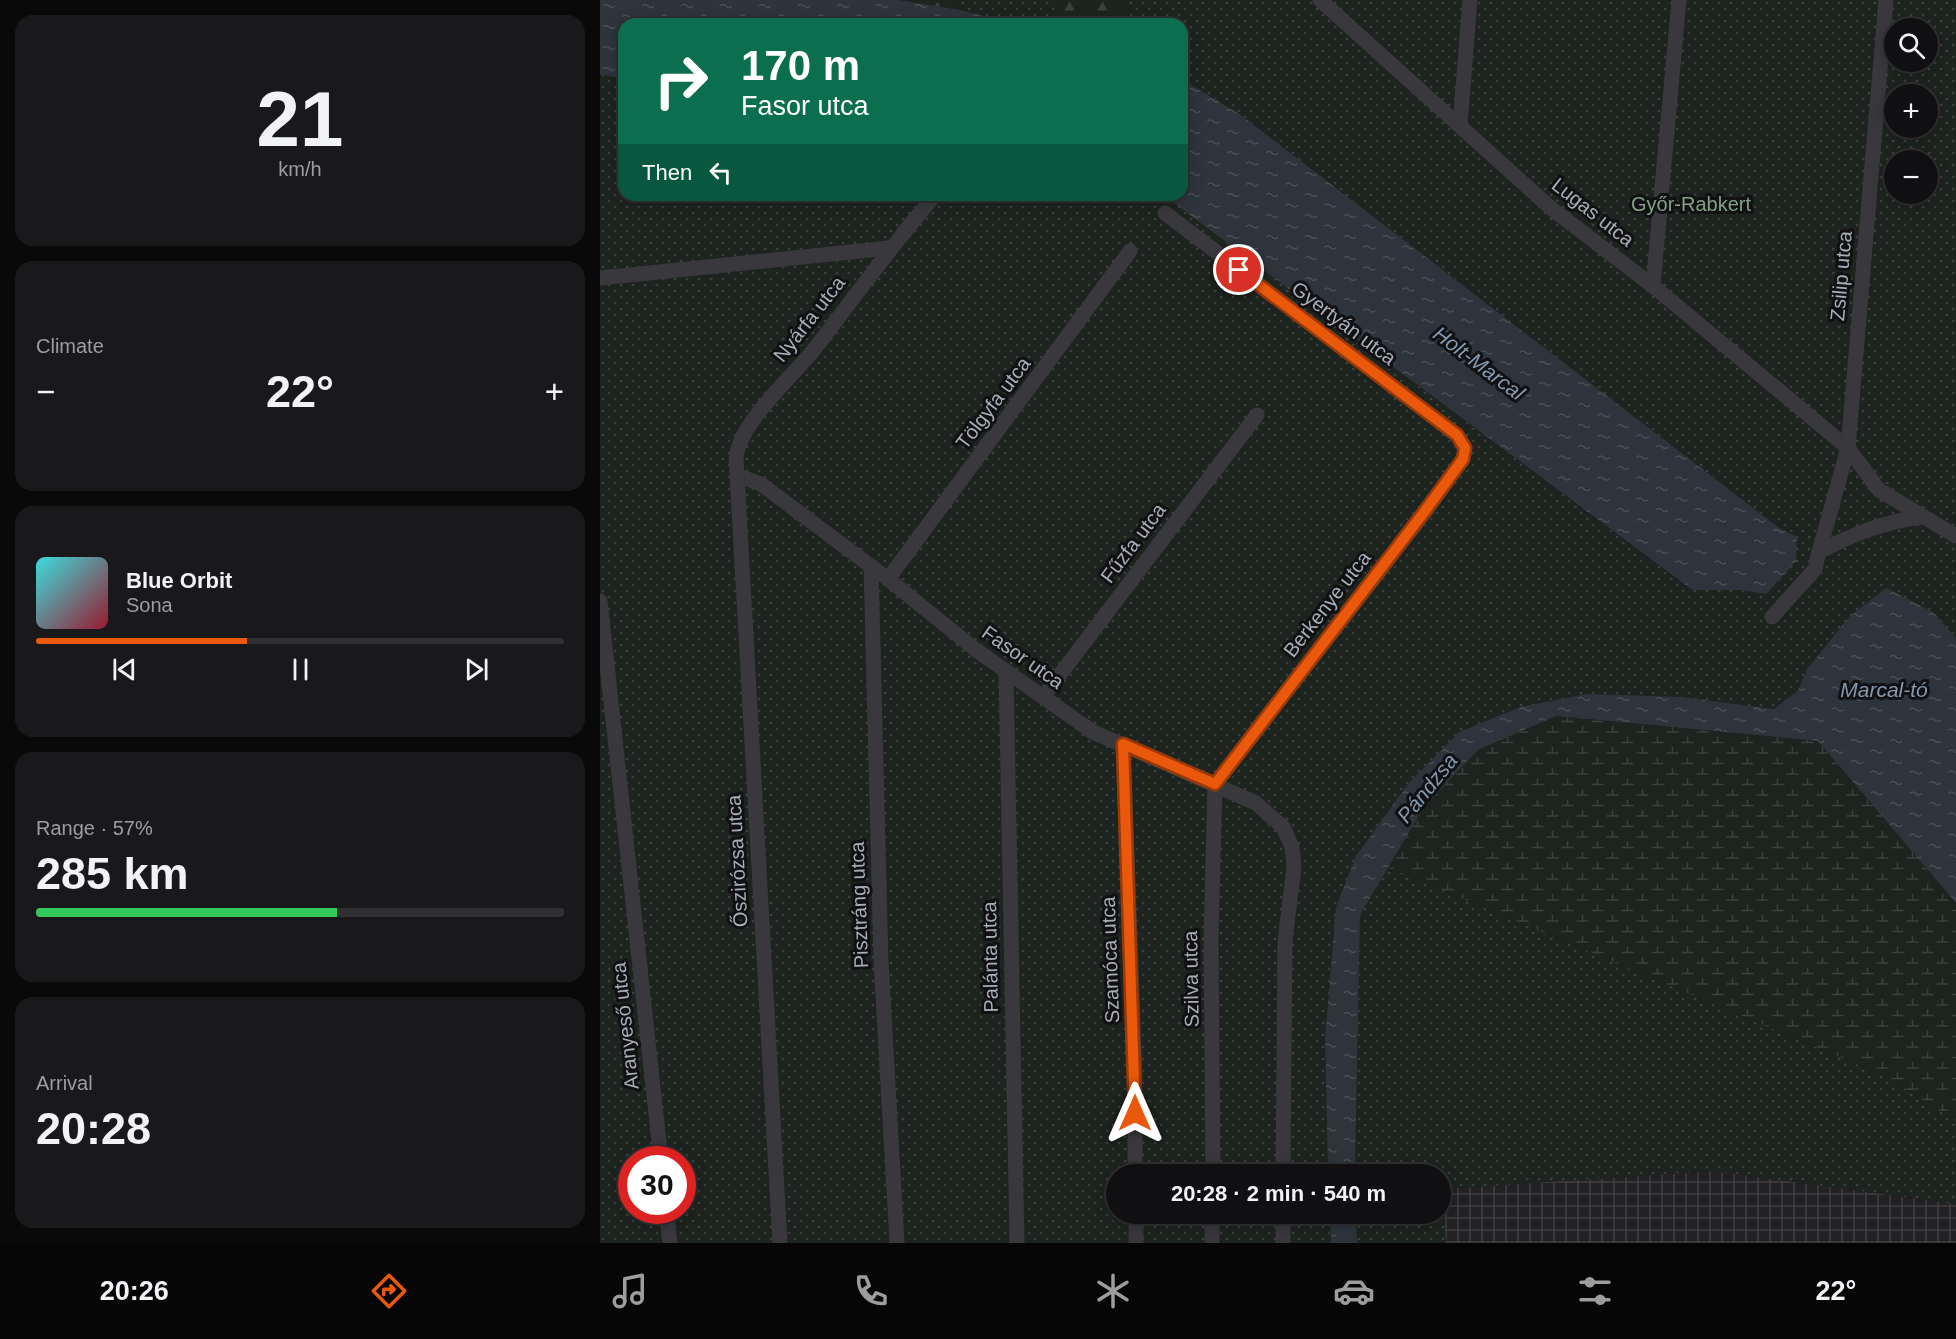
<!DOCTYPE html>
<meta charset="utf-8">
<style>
body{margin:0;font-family:Arial,sans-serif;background:#19191b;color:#f1f3f6;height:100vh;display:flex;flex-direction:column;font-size:22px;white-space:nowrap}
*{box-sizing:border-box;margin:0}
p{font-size:20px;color:#9c9d9f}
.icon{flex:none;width:33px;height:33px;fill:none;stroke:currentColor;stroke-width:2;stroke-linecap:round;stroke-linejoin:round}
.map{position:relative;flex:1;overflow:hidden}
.drawer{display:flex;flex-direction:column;gap:15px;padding:15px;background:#09090a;width:600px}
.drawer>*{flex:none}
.top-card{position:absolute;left:18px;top:18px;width:570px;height:183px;border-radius:18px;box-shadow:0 3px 15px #0003,0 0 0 2px #303032;background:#0b6e4f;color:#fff;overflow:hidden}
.controls{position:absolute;left:1284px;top:18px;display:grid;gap:12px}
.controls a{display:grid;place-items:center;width:54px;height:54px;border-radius:50%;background:#101012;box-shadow:0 3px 15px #0003,0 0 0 2px #303032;font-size:30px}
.speed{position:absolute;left:18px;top:1146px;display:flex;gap:12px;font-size:30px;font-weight:700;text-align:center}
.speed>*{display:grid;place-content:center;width:78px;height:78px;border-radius:50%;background:#101012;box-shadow:0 3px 15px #0003,0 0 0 2px #303032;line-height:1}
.speed .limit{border:9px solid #d22;background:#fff;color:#111}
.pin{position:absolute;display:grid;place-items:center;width:51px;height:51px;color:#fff;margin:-26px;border:3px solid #fff;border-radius:50%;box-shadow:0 2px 6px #0007}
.me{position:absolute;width:66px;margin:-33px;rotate:0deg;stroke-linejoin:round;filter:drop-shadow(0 0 4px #0008)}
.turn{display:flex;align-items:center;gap:21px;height:126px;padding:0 24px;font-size:27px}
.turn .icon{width:78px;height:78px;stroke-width:2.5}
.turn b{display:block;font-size:42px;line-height:51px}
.then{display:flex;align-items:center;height:57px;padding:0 24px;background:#0003;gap:12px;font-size:22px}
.big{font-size:45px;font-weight:600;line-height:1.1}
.drawer .widget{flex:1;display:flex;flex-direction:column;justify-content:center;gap:9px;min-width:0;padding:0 21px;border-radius:18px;background:#19191b}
.drawer .dial{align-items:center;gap:0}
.dial b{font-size:78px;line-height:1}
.song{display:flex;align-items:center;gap:18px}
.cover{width:72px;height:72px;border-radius:9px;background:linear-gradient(135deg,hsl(180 70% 55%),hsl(350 70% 35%))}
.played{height:6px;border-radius:3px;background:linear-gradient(90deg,#ea580c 40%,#303032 40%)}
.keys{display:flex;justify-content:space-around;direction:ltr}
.heat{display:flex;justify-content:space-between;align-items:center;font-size:33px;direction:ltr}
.charge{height:9px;border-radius:4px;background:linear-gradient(90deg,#34c759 57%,#303032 0)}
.trip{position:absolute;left:506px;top:1164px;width:345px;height:60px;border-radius:30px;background:#101012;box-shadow:0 3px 15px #0003,0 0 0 2px #303032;font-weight:600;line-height:60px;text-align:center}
.dock{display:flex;height:96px;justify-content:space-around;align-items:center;background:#060607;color:#9c9d9f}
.dock .icon{width:42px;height:42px}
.dock .on{color:#ea580c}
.dock b{font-size:27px;color:#f1f3f6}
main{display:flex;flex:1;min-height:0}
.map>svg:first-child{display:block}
</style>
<main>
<section class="drawer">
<div class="widget dial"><b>21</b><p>km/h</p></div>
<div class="widget"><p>Climate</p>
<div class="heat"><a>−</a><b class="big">22°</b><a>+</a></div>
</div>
<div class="widget">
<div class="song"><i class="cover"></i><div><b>Blue Orbit</b><p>Sona</p></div></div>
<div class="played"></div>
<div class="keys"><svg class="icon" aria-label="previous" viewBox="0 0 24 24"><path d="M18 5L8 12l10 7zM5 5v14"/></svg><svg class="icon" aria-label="pause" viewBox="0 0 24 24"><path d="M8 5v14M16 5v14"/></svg><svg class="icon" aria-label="next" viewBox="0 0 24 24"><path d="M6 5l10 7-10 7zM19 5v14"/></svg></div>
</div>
<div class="widget"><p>Range · 57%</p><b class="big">285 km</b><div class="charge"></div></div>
<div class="widget"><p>Arrival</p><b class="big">20:28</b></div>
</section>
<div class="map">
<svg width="1356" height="1243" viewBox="0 0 1356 1243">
<defs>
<pattern id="industrial-grid" width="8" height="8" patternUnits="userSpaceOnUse" patternTransform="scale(1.5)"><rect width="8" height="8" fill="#222225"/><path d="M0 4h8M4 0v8" fill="none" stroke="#3f3f42"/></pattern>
<pattern id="grass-dots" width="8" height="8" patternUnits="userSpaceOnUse" patternTransform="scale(1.5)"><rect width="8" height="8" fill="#1d231e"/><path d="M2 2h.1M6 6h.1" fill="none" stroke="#3b403c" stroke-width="1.8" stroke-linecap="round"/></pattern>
<pattern id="forest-firs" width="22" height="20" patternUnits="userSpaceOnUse" patternTransform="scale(1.5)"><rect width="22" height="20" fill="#1d231e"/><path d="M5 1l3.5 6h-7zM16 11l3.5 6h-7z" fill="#3b403c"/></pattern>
<pattern id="wetland-marsh" width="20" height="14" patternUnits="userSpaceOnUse" patternTransform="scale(1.5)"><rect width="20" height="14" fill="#1d231e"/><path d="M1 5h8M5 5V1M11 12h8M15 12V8" fill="none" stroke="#3b403c"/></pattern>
<pattern id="water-ripples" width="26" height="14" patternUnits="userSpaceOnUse" patternTransform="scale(1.5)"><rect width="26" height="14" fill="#2d343b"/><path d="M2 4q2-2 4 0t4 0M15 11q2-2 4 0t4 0" fill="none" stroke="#494f55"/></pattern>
</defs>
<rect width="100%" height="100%" fill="#161618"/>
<polygon fill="url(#industrial-grid)" points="1113,1171 1356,1204 1356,1243 846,1243 841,1189"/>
<g fill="url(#grass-dots)" fill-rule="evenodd">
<polygon points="359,0 456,0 460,24 418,24 360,10"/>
<path d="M527,0H1356V638L1333,612L1251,616L1207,669L1198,690L1174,709L1082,697L920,707L859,732L807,785L756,856L725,1039L728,1174H516V1214H730L731,1243H0V74L24,79V195H563L1091,590H1141L1166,594L1197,537L1178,527L641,115L582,79V24H531ZM1294,28H1328V62H1294ZM1294,94H1328V128H1294ZM1294,160H1328V194H1294ZM32,1160H82V1210H32Z"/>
<polygon points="787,867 1285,1076 1356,1121 1356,1204 1113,1171 842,1189 846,1243 757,1243 756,1214 840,1214 840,1174 755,1174 760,915"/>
</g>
<g fill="url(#forest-firs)">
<polygon points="299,0 359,0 360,10"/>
<polygon points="456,0 527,0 531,24 460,24"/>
</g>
<polygon fill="url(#wetland-marsh)" points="956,716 1218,741 1356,903 1356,1121 1285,1076 787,867 824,807 878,750"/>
<g fill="url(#water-ripples)">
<polygon points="0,0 299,0 360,10 418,24 24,24 24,79 0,74"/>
<polygon points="582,79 641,115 1178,527 1197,537 1196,561 1166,594 1141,590 1092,590 563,195 582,195"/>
<polygon points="1286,588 1333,612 1356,638 1356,903 1218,741 956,716 878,750 824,807 760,915 755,1174 728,1174 725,1039 736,907 756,856 807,785 859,732 920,707 987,694 1082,697 1174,709 1198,690 1207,669 1250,616"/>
<polygon points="730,1214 756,1214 757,1243 731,1243"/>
</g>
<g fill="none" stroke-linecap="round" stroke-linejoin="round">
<g stroke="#38383d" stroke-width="15">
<polyline points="720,0 952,209 1053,286 1248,448 1279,490 1356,536"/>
<polyline points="860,125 870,0"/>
<polyline points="565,213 857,435 865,448 863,459 826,511 615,784 611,939 613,1174"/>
<polyline points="0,278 289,248"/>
<polyline points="1053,286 1079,0"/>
<polyline points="139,476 161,484 288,579 376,650 493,732 656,803 683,827 692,847 694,867 685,941 683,1174"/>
<polyline points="1219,552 1248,448 1286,0"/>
<polyline points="271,566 281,961 297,1243"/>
<polyline points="288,579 530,251"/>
<polyline points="0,601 61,1160"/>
<path d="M1172,617L1215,569L1219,552C1256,533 1282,522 1323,517"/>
<polyline points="406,671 417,1243"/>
<polyline points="443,697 657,415"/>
<polyline points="523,745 535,1073 535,1174"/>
<polyline points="66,1210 70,1243"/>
<polyline points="536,1214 536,1243"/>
<polyline points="683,1214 683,1243"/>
<path d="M180,1243L136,457C141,420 193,377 216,347C255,296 293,244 335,195"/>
<polyline points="612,1243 612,1214"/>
</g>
</g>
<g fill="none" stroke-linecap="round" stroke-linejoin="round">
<defs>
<polyline id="route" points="535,1113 523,744 615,784 825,511 863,459 865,448 857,435 639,270"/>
</defs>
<use href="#route" stroke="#983908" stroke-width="15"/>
<use href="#route" stroke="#ea580c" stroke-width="10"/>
</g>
<g text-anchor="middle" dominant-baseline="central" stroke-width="6" stroke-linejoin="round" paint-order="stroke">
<g font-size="20" fill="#82a185" stroke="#111113">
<text x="1091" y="204">Győr-Rabkert</text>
</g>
<g font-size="20" fill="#a9adb7" stroke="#111113">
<text transform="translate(993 212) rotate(38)">Lugas utca</text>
<text transform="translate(1241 276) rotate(-85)">Zsilip utca</text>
<text transform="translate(209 319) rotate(-52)">Nyárfa utca</text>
<text transform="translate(744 323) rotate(37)">Gyertyán utca</text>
<text transform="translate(393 403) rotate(-53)">Tölgyfa utca</text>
<text transform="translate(533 543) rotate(-53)">Fűzfa utca</text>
<text transform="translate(727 604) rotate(-52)">Berkenye utca</text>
<text transform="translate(423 657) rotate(35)">Fasor utca</text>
<text transform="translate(137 861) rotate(-93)">Őszirózsa utca</text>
<text transform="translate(259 905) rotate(-92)">Pisztráng utca</text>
<text transform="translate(390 957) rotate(-91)">Palánta utca</text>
<text transform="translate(510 960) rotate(-92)">Szamóca utca</text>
<text transform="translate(591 979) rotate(-91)">Szilva utca</text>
<text transform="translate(25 1026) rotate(-96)">Aranyeső utca</text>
</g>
<g font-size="21" font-style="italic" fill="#8399b0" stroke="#111113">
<text transform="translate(879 363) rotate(37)">Holt-Marcal</text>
<text x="1284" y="689">Marcal-tó</text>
<text transform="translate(827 788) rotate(-51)">Pándzsa</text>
</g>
</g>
</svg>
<div class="controls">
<a><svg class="icon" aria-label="search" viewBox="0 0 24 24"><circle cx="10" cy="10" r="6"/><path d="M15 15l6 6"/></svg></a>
<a>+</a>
<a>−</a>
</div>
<div class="speed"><div class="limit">30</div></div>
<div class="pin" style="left:639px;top:270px;background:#d93025"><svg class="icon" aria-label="arrive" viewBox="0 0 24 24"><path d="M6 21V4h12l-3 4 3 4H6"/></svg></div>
<svg class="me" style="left:535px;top:1113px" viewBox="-20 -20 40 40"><path d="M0-17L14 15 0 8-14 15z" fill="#ea580c" stroke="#fff" stroke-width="4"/></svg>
<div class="trip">20:28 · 2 min · 540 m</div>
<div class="top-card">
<div class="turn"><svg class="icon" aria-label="right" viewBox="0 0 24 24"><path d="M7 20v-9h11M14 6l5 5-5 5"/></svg><div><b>170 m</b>Fasor utca</div></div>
<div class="then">Then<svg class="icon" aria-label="left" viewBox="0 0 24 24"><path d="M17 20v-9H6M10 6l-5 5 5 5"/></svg></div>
</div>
</div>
</main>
<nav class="dock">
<b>20:26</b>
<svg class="icon on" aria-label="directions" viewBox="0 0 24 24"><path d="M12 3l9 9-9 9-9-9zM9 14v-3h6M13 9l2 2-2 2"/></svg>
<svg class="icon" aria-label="music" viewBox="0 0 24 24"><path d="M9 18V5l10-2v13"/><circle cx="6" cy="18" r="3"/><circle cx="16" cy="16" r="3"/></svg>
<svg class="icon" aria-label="phone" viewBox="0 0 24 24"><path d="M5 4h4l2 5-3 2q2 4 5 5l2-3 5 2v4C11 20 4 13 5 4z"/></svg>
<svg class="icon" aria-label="climate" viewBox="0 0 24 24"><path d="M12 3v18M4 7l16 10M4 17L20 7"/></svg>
<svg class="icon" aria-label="car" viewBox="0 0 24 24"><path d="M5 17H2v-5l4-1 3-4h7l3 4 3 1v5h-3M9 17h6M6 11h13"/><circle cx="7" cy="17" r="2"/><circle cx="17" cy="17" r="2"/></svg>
<svg class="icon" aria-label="filters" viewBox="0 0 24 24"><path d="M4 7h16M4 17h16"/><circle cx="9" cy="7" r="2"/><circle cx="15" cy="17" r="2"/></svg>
<b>22°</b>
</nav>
